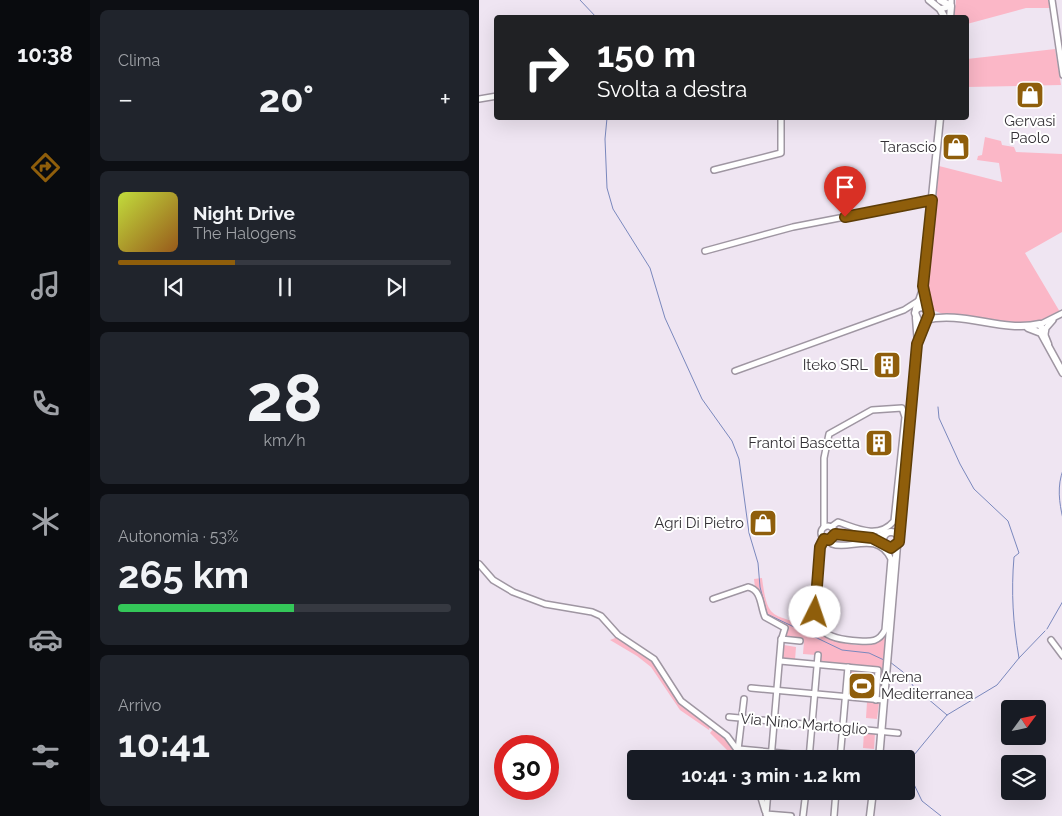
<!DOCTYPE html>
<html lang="it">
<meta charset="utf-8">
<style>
body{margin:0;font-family:Raleway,sans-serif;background:#20242c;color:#f1f3f6;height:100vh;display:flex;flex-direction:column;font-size:19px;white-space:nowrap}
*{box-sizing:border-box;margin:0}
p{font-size:16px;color:#9ea1a6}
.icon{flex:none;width:28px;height:28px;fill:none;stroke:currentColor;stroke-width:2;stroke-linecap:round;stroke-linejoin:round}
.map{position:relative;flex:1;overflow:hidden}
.sheet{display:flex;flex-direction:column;gap:10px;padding:10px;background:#0d0f14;width:389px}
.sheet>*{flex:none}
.banner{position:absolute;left:15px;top:15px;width:475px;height:105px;border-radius:5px;box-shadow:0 5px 20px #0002;background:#202124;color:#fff;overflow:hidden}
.needle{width:32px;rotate:57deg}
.controls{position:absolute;left:522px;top:700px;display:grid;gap:10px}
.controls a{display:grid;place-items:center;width:45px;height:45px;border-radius:5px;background:#171b24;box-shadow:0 5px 20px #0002;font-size:25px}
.speed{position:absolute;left:15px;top:735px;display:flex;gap:10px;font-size:25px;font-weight:700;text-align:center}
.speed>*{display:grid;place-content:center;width:65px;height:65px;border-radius:50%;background:#171b24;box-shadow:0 5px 20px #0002;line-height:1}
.speed .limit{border:8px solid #d22;background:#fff;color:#111}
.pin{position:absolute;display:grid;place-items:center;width:42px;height:42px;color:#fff;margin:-51px -21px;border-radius:50% 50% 50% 0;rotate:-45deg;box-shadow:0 0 5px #0007}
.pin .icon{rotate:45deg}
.me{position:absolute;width:55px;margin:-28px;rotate:4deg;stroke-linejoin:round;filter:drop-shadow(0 0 4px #0008)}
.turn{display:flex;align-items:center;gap:18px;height:105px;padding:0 20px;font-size:22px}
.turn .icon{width:65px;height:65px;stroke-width:2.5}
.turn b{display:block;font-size:35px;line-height:42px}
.big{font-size:38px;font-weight:700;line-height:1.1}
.sheet .tile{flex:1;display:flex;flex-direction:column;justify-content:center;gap:8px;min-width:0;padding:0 18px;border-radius:8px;background:#20242c}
.sheet .dial{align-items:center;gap:0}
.dial b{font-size:65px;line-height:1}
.song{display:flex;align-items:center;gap:15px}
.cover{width:60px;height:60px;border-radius:8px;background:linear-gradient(135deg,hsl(70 70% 55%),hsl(30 70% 35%))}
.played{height:5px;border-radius:2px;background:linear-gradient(90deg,#8f5e0b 35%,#363941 35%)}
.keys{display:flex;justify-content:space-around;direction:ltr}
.heat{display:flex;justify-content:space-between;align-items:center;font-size:28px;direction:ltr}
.charge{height:8px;border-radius:4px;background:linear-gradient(90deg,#34c759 53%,#363941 0)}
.trip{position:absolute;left:148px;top:750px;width:288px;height:50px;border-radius:5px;background:#171b24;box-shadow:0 5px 20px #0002;font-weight:700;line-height:50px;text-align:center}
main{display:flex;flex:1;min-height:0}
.tabs{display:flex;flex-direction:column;width:90px;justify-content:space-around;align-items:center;background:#090b0e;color:#9ea1a6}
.tabs .icon{width:35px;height:35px}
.tabs .on{color:#8f5e0b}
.tabs b{font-size:22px;color:#f1f3f6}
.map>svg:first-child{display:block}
</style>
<main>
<nav class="tabs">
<b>10:38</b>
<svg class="icon on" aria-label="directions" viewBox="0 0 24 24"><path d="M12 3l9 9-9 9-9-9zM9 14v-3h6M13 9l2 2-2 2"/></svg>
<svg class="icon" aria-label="music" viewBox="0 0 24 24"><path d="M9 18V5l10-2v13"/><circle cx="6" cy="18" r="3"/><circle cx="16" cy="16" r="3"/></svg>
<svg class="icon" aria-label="phone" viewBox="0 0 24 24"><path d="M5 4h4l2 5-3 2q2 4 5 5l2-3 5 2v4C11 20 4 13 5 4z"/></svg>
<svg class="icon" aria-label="climate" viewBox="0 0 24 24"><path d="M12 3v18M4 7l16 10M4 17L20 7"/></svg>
<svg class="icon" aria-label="car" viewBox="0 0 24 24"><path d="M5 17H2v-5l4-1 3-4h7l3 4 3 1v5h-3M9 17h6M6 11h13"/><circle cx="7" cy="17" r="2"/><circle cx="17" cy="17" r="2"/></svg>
<svg class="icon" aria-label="filters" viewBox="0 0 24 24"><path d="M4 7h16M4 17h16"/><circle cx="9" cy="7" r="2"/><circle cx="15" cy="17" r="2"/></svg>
</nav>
<section class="sheet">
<div class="tile"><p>Clima</p>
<div class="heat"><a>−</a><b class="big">20°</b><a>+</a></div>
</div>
<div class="tile">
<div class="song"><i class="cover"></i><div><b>Night Drive</b><p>The Halogens</p></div></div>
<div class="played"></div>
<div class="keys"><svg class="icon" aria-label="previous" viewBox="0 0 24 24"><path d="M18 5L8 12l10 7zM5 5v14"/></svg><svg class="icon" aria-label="pause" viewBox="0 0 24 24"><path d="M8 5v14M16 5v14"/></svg><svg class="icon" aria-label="next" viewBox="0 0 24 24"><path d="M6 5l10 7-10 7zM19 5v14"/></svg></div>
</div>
<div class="tile dial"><b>28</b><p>km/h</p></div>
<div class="tile"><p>Autonomia · 53%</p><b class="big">265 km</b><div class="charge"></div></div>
<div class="tile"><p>Arrivo</p><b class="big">10:41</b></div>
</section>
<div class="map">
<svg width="584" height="816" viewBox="0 0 584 816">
<rect width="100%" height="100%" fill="#efe5f2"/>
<g fill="#fbb7c7">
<polygon points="477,0 570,0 571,8 547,8 488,24 488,18 475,17"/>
<polygon points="576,49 582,85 488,87 488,59"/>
<path d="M506,137L522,141L523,145L535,147L537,152L583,154V232L546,253L581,312C551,332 500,318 466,315L454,310L448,301L460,166L523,182L520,163L498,160L499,156L503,155Z"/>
<path d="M283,578C289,625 295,611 330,628L336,624C350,641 373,648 395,644L409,632L403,698L400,692V669L340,662L338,652L337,655L324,654L325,641L304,638L307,628L288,616L276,588L275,579Z"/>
<polygon points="139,637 174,661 205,706 231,727 230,730 201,710 172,667 158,656 131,640"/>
<polygon points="304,642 306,642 305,645 317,647 316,660 303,659"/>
<polygon points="372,670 398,672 395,698 369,695"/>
<polygon points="388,702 400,703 398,719 387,718"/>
<polygon points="235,728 239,734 240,731 263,759 257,759 231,733"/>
<polygon points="385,732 396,733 395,749 384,748"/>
</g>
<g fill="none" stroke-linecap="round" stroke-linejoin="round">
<g stroke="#7a88bd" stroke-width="1">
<polyline points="101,0 118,18"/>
<polyline points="128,118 126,139 128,188 134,209 171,268 186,318 223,399 253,441 260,459 270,533 279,563 281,587 288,614 363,650 390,653 405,660"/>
<path d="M459,407L460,418L481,464L495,489L529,521L540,553L535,557C532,592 534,624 540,658"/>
<path d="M584,470C578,486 580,502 584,519"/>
<polyline points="568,629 584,601"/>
<polyline points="411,662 424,672 435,687 468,715"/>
<polyline points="462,816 443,801 431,776 435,755 468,715 518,685 540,658 566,631"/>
</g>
<defs>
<g id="minor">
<polyline points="573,0 584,75"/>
<polyline points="461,9 472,6 472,0"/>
<polyline points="0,99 18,96"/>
<polyline points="235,170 302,153 302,118"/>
<polyline points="226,251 314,227 453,200"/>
<polyline points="560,325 584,313"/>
<polyline points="566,334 567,328 574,320"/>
<polyline points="256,371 425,310 439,301"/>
<circle cx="349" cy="533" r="7"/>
<path d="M345,527V458L350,434L393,410L423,408L426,417L415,521C399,540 377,528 359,522L352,527"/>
<polyline points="356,534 393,538 404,543"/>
<polyline points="394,538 408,532"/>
<path d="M345,539L341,547C340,563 339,578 338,594C335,630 342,639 380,641C392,642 400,642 406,630L412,559C398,530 370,551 353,544L350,540"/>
<polyline points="0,564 14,580 34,592 66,604 113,612 122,616 139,635 175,659 202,701 248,736 265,759"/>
<path d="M234,599L269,587C283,590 281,606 286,617L306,628L302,641L292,759"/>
<polyline points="302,639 321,641"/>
<polyline points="572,640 584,656"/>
<polyline points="301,661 399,670 397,700"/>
<polyline points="272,688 404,700"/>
<polyline points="250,717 419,733"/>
<polyline points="260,749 366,759"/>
<polyline points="259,750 265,699"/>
<polyline points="330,759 339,655"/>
<polyline points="361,759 369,667"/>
<polyline points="280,791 286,811"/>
<polyline points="289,791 287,814 312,816"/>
<polyline points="376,791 409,795"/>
<polyline points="324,816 327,791"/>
<polyline points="355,816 357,791"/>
</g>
<g id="major">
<polyline points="450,0 461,9 466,18"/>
<polyline points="461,0 472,6 471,18"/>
<polyline points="437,309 443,307 448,310"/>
<polyline points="448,310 444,286 461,118"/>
<polyline points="439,320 436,313 443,292"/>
<path d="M446,320C484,310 523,333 561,324L569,344"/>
<polyline points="549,328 562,333 584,373"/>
<circle cx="412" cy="540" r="8"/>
<polyline points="420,537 439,344 437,318"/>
<polyline points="400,759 418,545"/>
<polyline points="391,816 394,791"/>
</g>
</defs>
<use href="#minor" stroke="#9f96a2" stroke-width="8"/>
<use href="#major" stroke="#9f96a2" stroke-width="9"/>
<use href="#minor" stroke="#fff" stroke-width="5"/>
<use href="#major" stroke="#fff" stroke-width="6"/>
</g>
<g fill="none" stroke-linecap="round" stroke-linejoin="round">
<defs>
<polyline id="route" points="336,612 341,547 345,539 350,540 356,534 393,538 412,548 420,542 438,344 450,314 444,286 453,200 366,217"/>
</defs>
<use href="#route" stroke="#5d3d07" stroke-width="12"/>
<use href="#route" stroke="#8f5e0b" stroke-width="9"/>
</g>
<defs>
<symbol id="shop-square" viewBox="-11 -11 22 22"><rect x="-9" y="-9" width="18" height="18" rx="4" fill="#8f5e0b" stroke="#fff"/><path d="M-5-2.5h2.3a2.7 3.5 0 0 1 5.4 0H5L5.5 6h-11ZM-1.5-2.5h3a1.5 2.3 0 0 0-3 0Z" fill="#fff"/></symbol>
<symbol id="building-square" viewBox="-11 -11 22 22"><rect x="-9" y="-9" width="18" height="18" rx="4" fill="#8f5e0b" stroke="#fff"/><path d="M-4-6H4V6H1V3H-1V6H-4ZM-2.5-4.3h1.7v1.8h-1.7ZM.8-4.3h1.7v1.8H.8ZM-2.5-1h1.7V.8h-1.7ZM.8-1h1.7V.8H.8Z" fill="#fff"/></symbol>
<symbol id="stadium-square" viewBox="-11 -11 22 22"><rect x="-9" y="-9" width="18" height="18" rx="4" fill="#8f5e0b" stroke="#fff"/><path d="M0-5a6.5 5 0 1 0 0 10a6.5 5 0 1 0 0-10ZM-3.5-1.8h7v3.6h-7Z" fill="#fff"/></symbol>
</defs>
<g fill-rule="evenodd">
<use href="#shop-square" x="535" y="79" width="32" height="32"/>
<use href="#shop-square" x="461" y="131" width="32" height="32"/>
<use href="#building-square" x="392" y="349" width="32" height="32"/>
<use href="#building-square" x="384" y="427" width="32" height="32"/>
<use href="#shop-square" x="268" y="507" width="32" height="32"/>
<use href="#stadium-square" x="367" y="670" width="32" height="32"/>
</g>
<g text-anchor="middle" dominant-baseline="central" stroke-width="4" stroke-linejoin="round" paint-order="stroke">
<g font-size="15" fill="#353237" stroke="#fff" text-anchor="end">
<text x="551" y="121" text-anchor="middle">Gervasi<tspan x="551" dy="17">Paolo</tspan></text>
<text x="458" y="147">Tarascio</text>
<text x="389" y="365">Iteko SRL</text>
<text x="381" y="443">Frantoi Bascetta</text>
<text x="265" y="523">Agri Di Pietro</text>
<text x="402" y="677" text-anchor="start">Arena<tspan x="402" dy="17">Mediterranea</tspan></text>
</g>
<g font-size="15" fill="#353237" stroke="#fff">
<text transform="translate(325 724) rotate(5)">Via Nino Martoglio</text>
</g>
</g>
</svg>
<div class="controls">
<a><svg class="needle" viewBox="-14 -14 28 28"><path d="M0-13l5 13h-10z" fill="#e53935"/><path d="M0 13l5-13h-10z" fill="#9ea1a6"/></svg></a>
<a><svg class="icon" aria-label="layers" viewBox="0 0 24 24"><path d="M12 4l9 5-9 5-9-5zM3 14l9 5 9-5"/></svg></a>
</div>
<div class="speed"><div class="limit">30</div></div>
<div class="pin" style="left:366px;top:217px;background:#d93025"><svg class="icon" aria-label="arrive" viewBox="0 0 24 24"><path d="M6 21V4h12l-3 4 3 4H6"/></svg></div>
<svg class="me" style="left:336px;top:612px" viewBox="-20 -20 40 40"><circle r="19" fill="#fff"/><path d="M0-13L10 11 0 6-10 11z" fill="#8f5e0b"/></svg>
<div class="trip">10:41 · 3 min · 1.2 km</div>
<div class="banner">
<div class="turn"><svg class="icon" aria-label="right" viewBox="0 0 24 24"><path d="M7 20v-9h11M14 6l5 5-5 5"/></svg><div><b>150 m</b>Svolta a destra</div></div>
</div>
</div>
</main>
